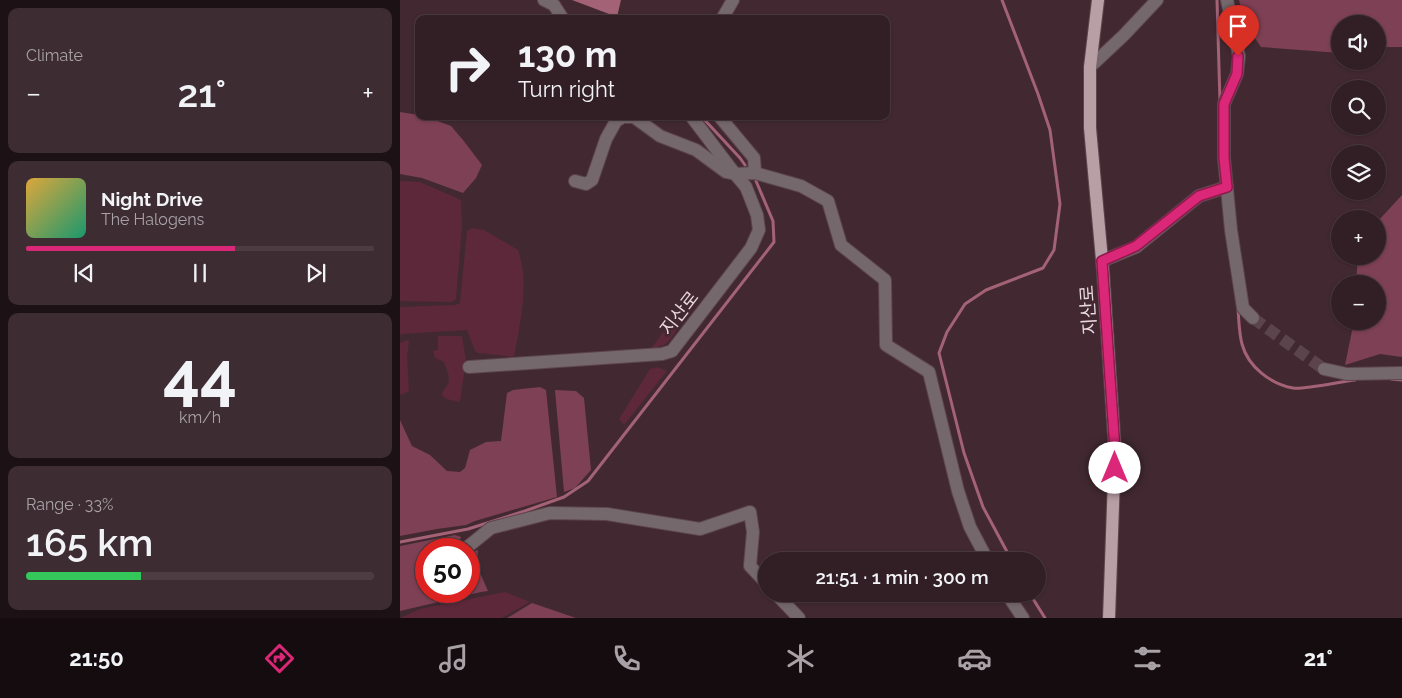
<!DOCTYPE html>
<meta charset="utf-8">
<style>
body{margin:0;font-family:Raleway,"Noto Sans KR",sans-serif;background:#3d2c32;color:#f1f3f6;height:100vh;display:flex;flex-direction:column;font-size:19px;white-space:nowrap}
*{box-sizing:border-box;margin:0}
p{font-size:16px;color:#a8a2a7}
.icon{flex:none;width:28px;height:28px;fill:none;stroke:currentColor;stroke-width:2;stroke-linecap:round;stroke-linejoin:round}
.map{position:relative;flex:1;overflow:hidden}
.panel{display:flex;flex-direction:column;gap:8px;padding:8px;background:#1c1114;width:400px}
.panel>*{flex:none}
.banner{position:absolute;left:15px;top:15px;width:475px;height:105px;border-radius:10px;box-shadow:0 1px 4px #0004,0 0 0 1px #4d3d42;background:#321f25;color:#f1f3f6;overflow:hidden}
.buttons{position:absolute;left:931px;top:15px;display:grid;gap:10px}
.buttons a{display:grid;place-items:center;width:55px;height:55px;border-radius:50%;background:#321f25;box-shadow:0 1px 4px #0004,0 0 0 1px #4d3d42;font-size:25px}
.speed{position:absolute;left:15px;top:538px;display:flex;gap:10px;font-size:25px;font-weight:700;text-align:center}
.speed>*{display:grid;place-content:center;width:65px;height:65px;border-radius:50%;background:#321f25;box-shadow:0 1px 4px #0004,0 0 0 1px #4d3d42;line-height:1}
.speed .limit{border:8px solid #d22;background:#fff;color:#111}
.pin{position:absolute;display:grid;place-items:center;width:42px;height:42px;color:#fff;margin:-51px -21px;border-radius:50% 50% 50% 0;rotate:-45deg;box-shadow:0 0 5px #0007}
.pin .icon{rotate:45deg}
.me{position:absolute;width:55px;margin:-28px;rotate:0deg;stroke-linejoin:round;filter:drop-shadow(0 0 4px #0008)}
.turn{display:flex;align-items:center;gap:18px;height:105px;padding:0 20px;font-size:22px}
.turn .icon{width:65px;height:65px;stroke-width:2.5}
.turn b{display:block;font-size:35px;line-height:42px}
.big{font-size:38px;font-weight:600;line-height:1.1}
.panel .card{flex:1;display:flex;flex-direction:column;justify-content:center;gap:8px;min-width:0;padding:0 18px;border-radius:10px;background:#3d2c32}
.panel .dial{align-items:center;gap:0}
.dial b{font-size:65px;line-height:1}
.song{display:flex;align-items:center;gap:15px}
.cover{width:60px;height:60px;border-radius:8px;background:linear-gradient(135deg,hsl(40 70% 55%),hsl(160 70% 35%))}
.played{height:5px;border-radius:2px;background:linear-gradient(90deg,#db2777 60%,#4d3d42 60%)}
.keys{display:flex;justify-content:space-around;direction:ltr}
.heat{display:flex;justify-content:space-between;align-items:center;font-size:28px;direction:ltr}
.charge{height:8px;border-radius:4px;background:linear-gradient(90deg,#34c759 33%,#4d3d42 0)}
.trip{position:absolute;left:358px;top:552px;width:288px;height:50px;border-radius:25px;background:#321f25;box-shadow:0 1px 4px #0004,0 0 0 1px #4d3d42;font-weight:600;line-height:50px;text-align:center}
.dock{display:flex;height:80px;justify-content:space-around;align-items:center;background:#140c0f;color:#a8a2a7}
.dock .icon{width:35px;height:35px}
.dock .active{color:#db2777}
.dock b{font-size:22px;color:#f1f3f6}
main{display:flex;flex:1;min-height:0}
.map>svg:first-child{display:block}
</style>
<main>
<section class="panel">
<div class="card"><p>Climate</p>
<div class="heat"><a>−</a><b class="big">21°</b><a>+</a></div>
</div>
<div class="card">
<div class="song"><i class="cover"></i><div><b>Night Drive</b><p>The Halogens</p></div></div>
<div class="played"></div>
<div class="keys"><svg class="icon" aria-label="previous" viewBox="0 0 24 24"><path d="M18 5L8 12l10 7zM5 5v14"/></svg><svg class="icon" aria-label="pause" viewBox="0 0 24 24"><path d="M8 5v14M16 5v14"/></svg><svg class="icon" aria-label="next" viewBox="0 0 24 24"><path d="M6 5l10 7-10 7zM19 5v14"/></svg></div>
</div>
<div class="card dial"><b>44</b><p>km/h</p></div>
<div class="card"><p>Range · 33%</p><b class="big">165 km</b><div class="charge"></div></div>
</section>
<div class="map">
<svg width="1002" height="618" viewBox="0 0 1002 618">
<rect width="100%" height="100%" fill="#422931"/>
<g fill="#5c283a">
<polygon points="0,181 20,182 61,200 62,226 56,299 51,302 0,301"/>
<path d="M72,228L84,230L118,250C130,282 120,324 114,357L78,353L75,351L67,330L2,334L0,335V307L55,305L60,303L67,231Z"/>
<path d="M267,325L277,328C271,341 266,346 251,349L266,328Z"/>
<path d="M38,336H62L66,360L60,402L46,399L42,395C43,389 46,388 48,384C51,377 46,369 44,362L35,358L33,351L38,350Z"/>
<polygon points="7,340 9,342 7,356 9,391 3,394 0,394 0,343"/>
<polygon points="257,367 267,371 224,425 219,419 250,369"/>
<polygon points="105,592 130,602 102,618 0,618 20,609"/>
</g>
<g fill="#7e4054">
<polygon points="839,0 1002,0 1002,47 978,47 978,24 940,24 940,53 861,47 844,22"/>
<polygon points="0,112 19,115 19,116 24,116 51,126 63,140 82,165 76,178 63,193 22,178 0,174"/>
<polygon points="1002,195 1002,357 980,354 945,365 954,321 978,321 978,284 956,284 958,256 978,256 978,221"/>
<polygon points="140,387 146,390 157,497 75,521 66,525 37,529 0,536 0,420 12,446 30,455 47,471 60,472 65,468 70,450 86,442 101,441 107,393 113,390"/>
<polygon points="155,390 176,391 184,398 191,470 175,488 164,492"/>
<polygon points="55,535 61,537 56,549 26,549 26,591 69,591 69,554 78,550 77,566 88,591 81,592 0,611 0,546"/>
<polygon points="132,603 176,618 107,618"/>
</g>
<polygon fill="#a36276" points="172,0 221,0 217,17"/>
<g fill="none" stroke-linecap="round" stroke-linejoin="round">
<g stroke="#a36276" stroke-width="3">
<polyline points="602,0 638,94 650,130 660,204 654,250 643,268 586,290 565,304 547,332 539,353 564,453 583,507 612,561"/>
<polyline points="817,0 820,102"/>
<polyline points="301,116 340,158 345,165"/>
<path d="M838,309C839,321 839,333 842,344C848,367 871,384 893,388C903,390 943,381 955,380"/>
<polyline points="991,379 1002,380"/>
<polyline points="0,542 68,529 125,511 164,497 188,481 374,242 373,221 356,181"/>
<polyline points="630,594 645,618"/>
</g>
<polyline stroke="#5b444b" stroke-width="12" stroke-dasharray="12 6" stroke-linecap="butt" points="853,318 924,369"/>
<defs>
<g id="minor">
<polyline points="144,0 154,5 163,19"/>
<polyline points="827,0 839,56 837,74 824,104 824,158 831,230 843,308 853,318"/>
<polyline points="322,19 333,0"/>
<polyline points="690,67 724,35 757,0"/>
<polyline points="291,116 335,174 355,173 401,186 428,201 441,245 485,280 486,345 529,372 558,491 570,527 588,561"/>
<polyline points="319,116 354,158 355,173"/>
<polyline points="702,261 736,247 799,196 827,187"/>
<polyline points="69,367 262,354 272,351 351,248 359,230 357,215 346,187 335,174 326,172 296,150 260,136 234,117 223,117 216,121 206,139 192,180 186,184 175,181"/>
<polyline points="924,369 947,374 1002,373"/>
<polyline points="65,549 91,528 150,513 207,514 300,529 350,512 353,532 350,566 366,583"/>
<polyline points="376,594 399,618"/>
<polyline points="607,594 623,618"/>
</g>
<polyline id="major" points="698,0 690,67 690,128 703,271 715,450 709,618"/>
</defs>
<use href="#minor" stroke="#5d454d" stroke-width="14"/>
<use href="#major" stroke="#5d454d" stroke-width="14"/>
<use href="#minor" stroke="#75686c" stroke-width="12"/>
<use href="#major" stroke="#b89ea5" stroke-width="12"/>
</g>
<g fill="none" stroke-linecap="round" stroke-linejoin="round">
<defs>
<polyline id="route" points="715,468 715,450 702,261 736,246 799,196 827,187 824,158 824,104 837,74 838,56"/>
</defs>
<use href="#route" stroke="#8e194d" stroke-width="12"/>
<use href="#route" stroke="#db2777" stroke-width="9"/>
</g>
<g text-anchor="middle" dominant-baseline="central" stroke-width="5" stroke-linejoin="round" paint-order="stroke">
<g font-size="18" fill="#ebdadf" stroke="#422931">
<text transform="translate(688 310) rotate(-94)">지산로</text>
<text transform="translate(279 313) rotate(-52)">지산로</text>
</g>
</g>
</svg>
<div class="buttons">
<a><svg class="icon" aria-label="sound" viewBox="0 0 24 24"><path d="M4 9h4l5-4v14l-5-4H4zM17 9q2 3 0 6"/></svg></a>
<a><svg class="icon" aria-label="search" viewBox="0 0 24 24"><circle cx="10" cy="10" r="6"/><path d="M15 15l6 6"/></svg></a>
<a><svg class="icon" aria-label="layers" viewBox="0 0 24 24"><path d="M12 4l9 5-9 5-9-5zM3 14l9 5 9-5"/></svg></a>
<a>+</a>
<a>−</a>
</div>
<div class="speed"><div class="limit">50</div></div>
<div class="pin" style="left:838px;top:56px;background:#d93025"><svg class="icon" aria-label="arrive" viewBox="0 0 24 24"><path d="M6 21V4h12l-3 4 3 4H6"/></svg></div>
<svg class="me" style="left:715px;top:468px" viewBox="-20 -20 40 40"><circle r="19" fill="#fff"/><path d="M0-13L10 11 0 6-10 11z" fill="#db2777"/></svg>
<div class="trip">21:51 · 1 min · 300 m</div>
<div class="banner">
<div class="turn"><svg class="icon" aria-label="right" viewBox="0 0 24 24"><path d="M7 20v-9h11M14 6l5 5-5 5"/></svg><div><b>130 m</b>Turn right</div></div>
</div>
</div>
</main>
<nav class="dock">
<b>21:50</b>
<svg class="icon active" aria-label="directions" viewBox="0 0 24 24"><path d="M12 3l9 9-9 9-9-9zM9 14v-3h6M13 9l2 2-2 2"/></svg>
<svg class="icon" aria-label="music" viewBox="0 0 24 24"><path d="M9 18V5l10-2v13"/><circle cx="6" cy="18" r="3"/><circle cx="16" cy="16" r="3"/></svg>
<svg class="icon" aria-label="phone" viewBox="0 0 24 24"><path d="M5 4h4l2 5-3 2q2 4 5 5l2-3 5 2v4C11 20 4 13 5 4z"/></svg>
<svg class="icon" aria-label="climate" viewBox="0 0 24 24"><path d="M12 3v18M4 7l16 10M4 17L20 7"/></svg>
<svg class="icon" aria-label="car" viewBox="0 0 24 24"><path d="M5 17H2v-5l4-1 3-4h7l3 4 3 1v5h-3M9 17h6M6 11h13"/><circle cx="7" cy="17" r="2"/><circle cx="17" cy="17" r="2"/></svg>
<svg class="icon" aria-label="filters" viewBox="0 0 24 24"><path d="M4 7h16M4 17h16"/><circle cx="9" cy="7" r="2"/><circle cx="15" cy="17" r="2"/></svg>
<b>21°</b>
</nav>
